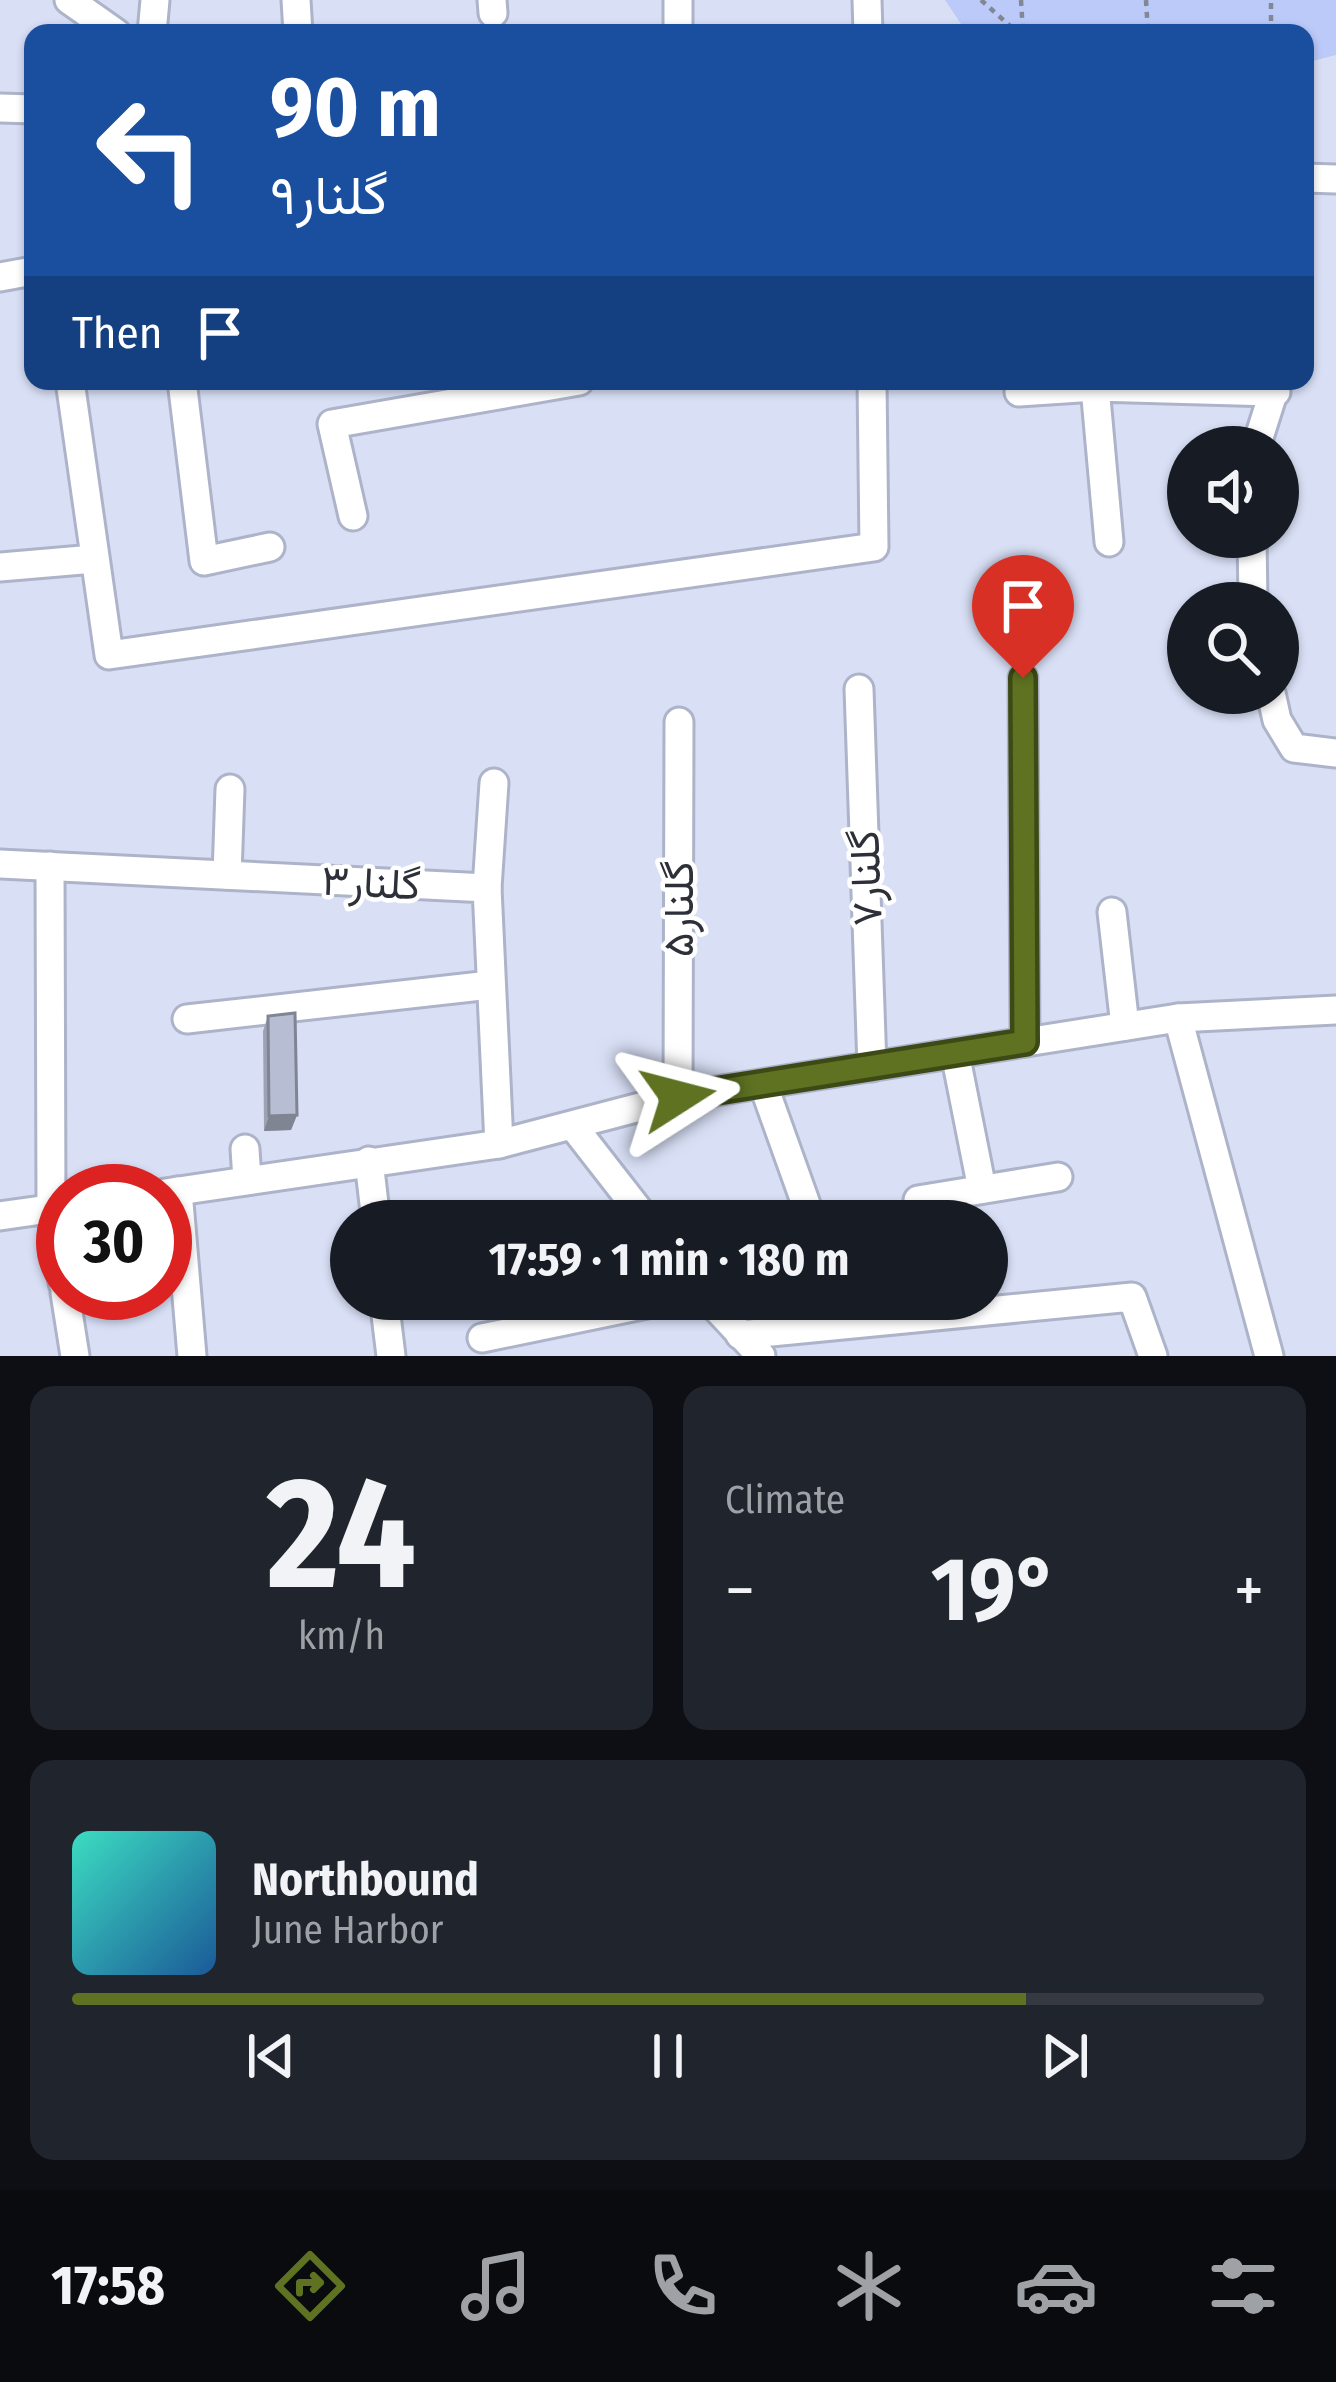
<!DOCTYPE html>
<meta charset="utf-8">
<style>
body{margin:0;font-family:"Fira Sans Condensed",Vazirmatn,sans-serif;background:#20242c;color:#f1f3f6;height:100vh;display:flex;flex-direction:column;font-size:45px;white-space:nowrap}
*{box-sizing:border-box;margin:0}
p{font-size:39px;color:#9ea1a6}
.icon{flex:none;width:66px;height:66px;fill:none;stroke:currentColor;stroke-width:2;stroke-linecap:round;stroke-linejoin:round}
.map{position:relative;height:1356px;overflow:hidden}
.sheet{display:flex;flex-direction:column;gap:30px;padding:30px;background:#0d0f14;flex:1}
.sheet>*{flex:none}
.hud{position:absolute;left:24px;top:24px;width:1290px;height:366px;border-radius:24px;box-shadow:0 3px 9px #0004;background:#1a4fa0;color:#fff;overflow:hidden}
.buttons{position:absolute;left:1167px;top:426px;display:grid;gap:24px}
.buttons a{display:grid;place-items:center;width:132px;height:132px;border-radius:50%;background:#171b24;box-shadow:0 3px 9px #0004;font-size:60px}
.speed{position:absolute;left:36px;top:1164px;display:flex;gap:24px;font-size:60px;font-weight:700;text-align:center}
.speed>*{display:grid;place-content:center;width:156px;height:156px;border-radius:50%;background:#171b24;box-shadow:0 3px 9px #0004;line-height:1}
.speed .limit{border:18px solid #d22;background:#fff;color:#111}
.pin{position:absolute;display:grid;place-items:center;width:102px;height:102px;color:#fff;margin:-123px -51px;border-radius:50% 50% 50% 0;rotate:-45deg;box-shadow:0 0 12px #0007}
.pin .icon{rotate:45deg}
.me{position:absolute;width:132px;margin:-66px;rotate:81deg;stroke-linejoin:round;filter:drop-shadow(0 0 9px #0008)}
.turn{display:flex;align-items:center;gap:42px;height:252px;padding:0 48px;font-size:54px}
.turn .icon{width:156px;height:156px;stroke-width:2.5}
.turn b{display:block;font-size:84px;line-height:102px}
.then{display:flex;align-items:center;height:114px;padding:0 48px;background:#0003;gap:24px;font-size:45px}
.big{font-size:90px;font-weight:700;line-height:1.1}
.sheet .widget{flex:1;display:flex;flex-direction:column;justify-content:center;gap:18px;min-width:0;padding:0 42px;border-radius:24px;background:#20242c}
.sheet .dial{align-items:center;gap:0}
.dial b{font-size:156px;line-height:1}
.song{display:flex;align-items:center;gap:36px}
.cover{width:144px;height:144px;border-radius:18px;background:linear-gradient(135deg,hsl(170 70% 55%),hsl(210 70% 35%))}
.played{height:12px;border-radius:6px;background:linear-gradient(90deg,#5e7221 80%,#363941 80%)}
.keys{display:flex;justify-content:space-around;direction:ltr}
.heat{display:flex;justify-content:space-between;align-items:center;font-size:66px;direction:ltr}
.sheet .tiles{flex:1;display:grid;gap:30px;grid-template-columns:1fr 1fr}
.widget:last-child{grid-column:span 2}
.trip{position:absolute;left:330px;top:1200px;width:678px;height:120px;border-radius:60px;background:#171b24;box-shadow:0 3px 9px #0004;font-weight:700;line-height:120px;text-align:center}
.tab-bar{display:flex;height:192px;justify-content:space-around;align-items:center;background:#090b0e;color:#9ea1a6}
.tab-bar .icon{width:84px;height:84px}
.tab-bar .selected{color:#5e7221}
.tab-bar b{font-size:54px;color:#f1f3f6}
.map>svg:first-child{display:block}
</style>
<div class="map">
<svg width="1336" height="1356" viewBox="0 0 1336 1356">
<rect width="100%" height="100%" fill="#d9e0f6"/>
<polygon fill="#bccafa" points="945,0 1336,0 1336,55 1305,63 1305,33 967,33"/>
<g fill="none" stroke-linecap="round" stroke-linejoin="round">
<defs>
<g id="minor">
<polyline points="69,0 116,33"/>
<polyline points="296,0 298,33"/>
<polyline points="492,0 493,13"/>
<polyline points="678,0 678,33"/>
<polyline points="867,0 868,33"/>
<polyline points="152,33 155,0"/>
<polyline points="0,108 33,109"/>
<polyline points="1305,178 1336,179"/>
<polyline points="0,277 33,271"/>
<polyline points="70,381 109,655 874,547 872,381"/>
<polyline points="182,381 204,561 270,547"/>
<polyline points="1019,392 1095,387"/>
<polyline points="1256,447 1277,381"/>
<polyline points="353,516 332,424 579,381"/>
<polyline points="1252,537 1253,603"/>
<polyline points="1109,542 1095,387 1276,392"/>
<polyline points="0,567 94,559"/>
<polyline points="1023,678 1025,1042"/>
<polyline points="859,689 872,1067"/>
<polyline points="1271,693 1277,720 1294,748 1336,753"/>
<polyline points="0,864 487,888 499,1144"/>
<polyline points="50,866 51,1208 63,1283"/>
<polyline points="227,875 230,789"/>
<polyline points="487,888 494,783"/>
<polyline points="1112,912 1125,1026"/>
<polyline points="1178,1018 1269,1356"/>
<polyline points="187,1019 490,985"/>
<polyline points="955,1053 982,1189"/>
<polyline points="763,1084 812,1221"/>
<polyline points="678,1097 679,722"/>
<polyline points="573,1126 647,1221"/>
<polyline points="245,1149 247,1180"/>
<polyline points="369,1161 376,1221"/>
<polyline points="178,1191 192,1356"/>
<polyline points="165,1193 499,1144 678,1097 1178,1018 1336,1010"/>
<polyline points="918,1200 1058,1177"/>
<polyline points="0,1216 63,1207"/>
<polyline points="65,1293 75,1356"/>
<polyline points="384,1299 391,1356"/>
<polyline points="708,1299 761,1356"/>
<polyline points="740,1335 1132,1297 1153,1356"/>
<polyline points="482,1338 671,1299"/>
</g>
</defs>
<use href="#minor" stroke="#adb4c9" stroke-width="33"/>
<g stroke="#828796" stroke-width="4.5" stroke-dasharray="6 6" stroke-linecap="butt">
<polyline points="981,0 1018,33"/>
<polyline points="1021,0 1023,33"/>
<polyline points="1146,0 1148,33"/>
<polyline points="1271,33 1271,0"/>
</g>
<use href="#minor" stroke="#fff" stroke-width="27"/>
</g>
<polygon fill="#9da3b5" points="268,1016 297,1115 291,1130 264,1131 263,1031"/>
<polygon fill="#808594" points="297,1115 291,1130 264,1131 269,1116"/>
<polygon fill="#b7bed3" stroke="#808594" stroke-width="3" points="295,1013 297,1115 269,1116 268,1016"/>
<g fill="none" stroke-linecap="round" stroke-linejoin="round">
<defs>
<polyline id="route" points="678,1097 1025,1042 1023,678"/>
</defs>
<use href="#route" stroke="#3d4a15" stroke-width="30"/>
<use href="#route" stroke="#5e7221" stroke-width="21"/>
</g>
<g text-anchor="middle" dominant-baseline="central" stroke-width="9" stroke-linejoin="round" paint-order="stroke">
<g font-size="42" fill="#2d3038" stroke="#fff">
<text transform="translate(866 878) rotate(-92)">گلنار۷</text>
<text transform="translate(371 883) rotate(3)">گلنار۳</text>
<text transform="translate(679 909) rotate(-90)">گلنار۵</text>
</g>
</g>
</svg>
<div class="buttons">
<a><svg class="icon" aria-label="sound" viewBox="0 0 24 24"><path d="M4 9h4l5-4v14l-5-4H4zM17 9q2 3 0 6"/></svg></a>
<a><svg class="icon" aria-label="search" viewBox="0 0 24 24"><circle cx="10" cy="10" r="6"/><path d="M15 15l6 6"/></svg></a>
</div>
<div class="speed"><div class="limit">30</div></div>
<div class="pin" style="left:1023px;top:678px;background:#d93025"><svg class="icon" aria-label="arrive" viewBox="0 0 24 24"><path d="M6 21V4h12l-3 4 3 4H6"/></svg></div>
<svg class="me" style="left:678px;top:1097px" viewBox="-20 -20 40 40"><path d="M0-17L14 15 0 8-14 15z" fill="#5e7221" stroke="#fff" stroke-width="4"/></svg>
<div class="trip">17:59 · 1 min · 180 m</div>
<div class="hud">
<div class="turn"><svg class="icon" aria-label="left" viewBox="0 0 24 24"><path d="M17 20v-9H6M10 6l-5 5 5 5"/></svg><div><b>90 m</b>گلنار۹</div></div>
<div class="then">Then<svg class="icon" aria-label="arrive" viewBox="0 0 24 24"><path d="M6 21V4h12l-3 4 3 4H6"/></svg></div>
</div>
</div>
<section class="sheet">
<div class="tiles">
<div class="widget dial"><b>24</b><p>km/h</p></div>
<div class="widget"><p>Climate</p>
<div class="heat"><a>−</a><b class="big">19°</b><a>+</a></div>
</div>
<div class="widget">
<div class="song"><i class="cover"></i><div><b>Northbound</b><p>June Harbor</p></div></div>
<div class="played"></div>
<div class="keys"><svg class="icon" aria-label="previous" viewBox="0 0 24 24"><path d="M18 5L8 12l10 7zM5 5v14"/></svg><svg class="icon" aria-label="pause" viewBox="0 0 24 24"><path d="M8 5v14M16 5v14"/></svg><svg class="icon" aria-label="next" viewBox="0 0 24 24"><path d="M6 5l10 7-10 7zM19 5v14"/></svg></div>
</div>
</div>
</section>
<nav class="tab-bar">
<b>17:58</b>
<svg class="icon selected" aria-label="directions" viewBox="0 0 24 24"><path d="M12 3l9 9-9 9-9-9zM9 14v-3h6M13 9l2 2-2 2"/></svg>
<svg class="icon" aria-label="music" viewBox="0 0 24 24"><path d="M9 18V5l10-2v13"/><circle cx="6" cy="18" r="3"/><circle cx="16" cy="16" r="3"/></svg>
<svg class="icon" aria-label="phone" viewBox="0 0 24 24"><path d="M5 4h4l2 5-3 2q2 4 5 5l2-3 5 2v4C11 20 4 13 5 4z"/></svg>
<svg class="icon" aria-label="climate" viewBox="0 0 24 24"><path d="M12 3v18M4 7l16 10M4 17L20 7"/></svg>
<svg class="icon" aria-label="car" viewBox="0 0 24 24"><path d="M5 17H2v-5l4-1 3-4h7l3 4 3 1v5h-3M9 17h6M6 11h13"/><circle cx="7" cy="17" r="2"/><circle cx="17" cy="17" r="2"/></svg>
<svg class="icon" aria-label="filters" viewBox="0 0 24 24"><path d="M4 7h16M4 17h16"/><circle cx="9" cy="7" r="2"/><circle cx="15" cy="17" r="2"/></svg>
</nav>
